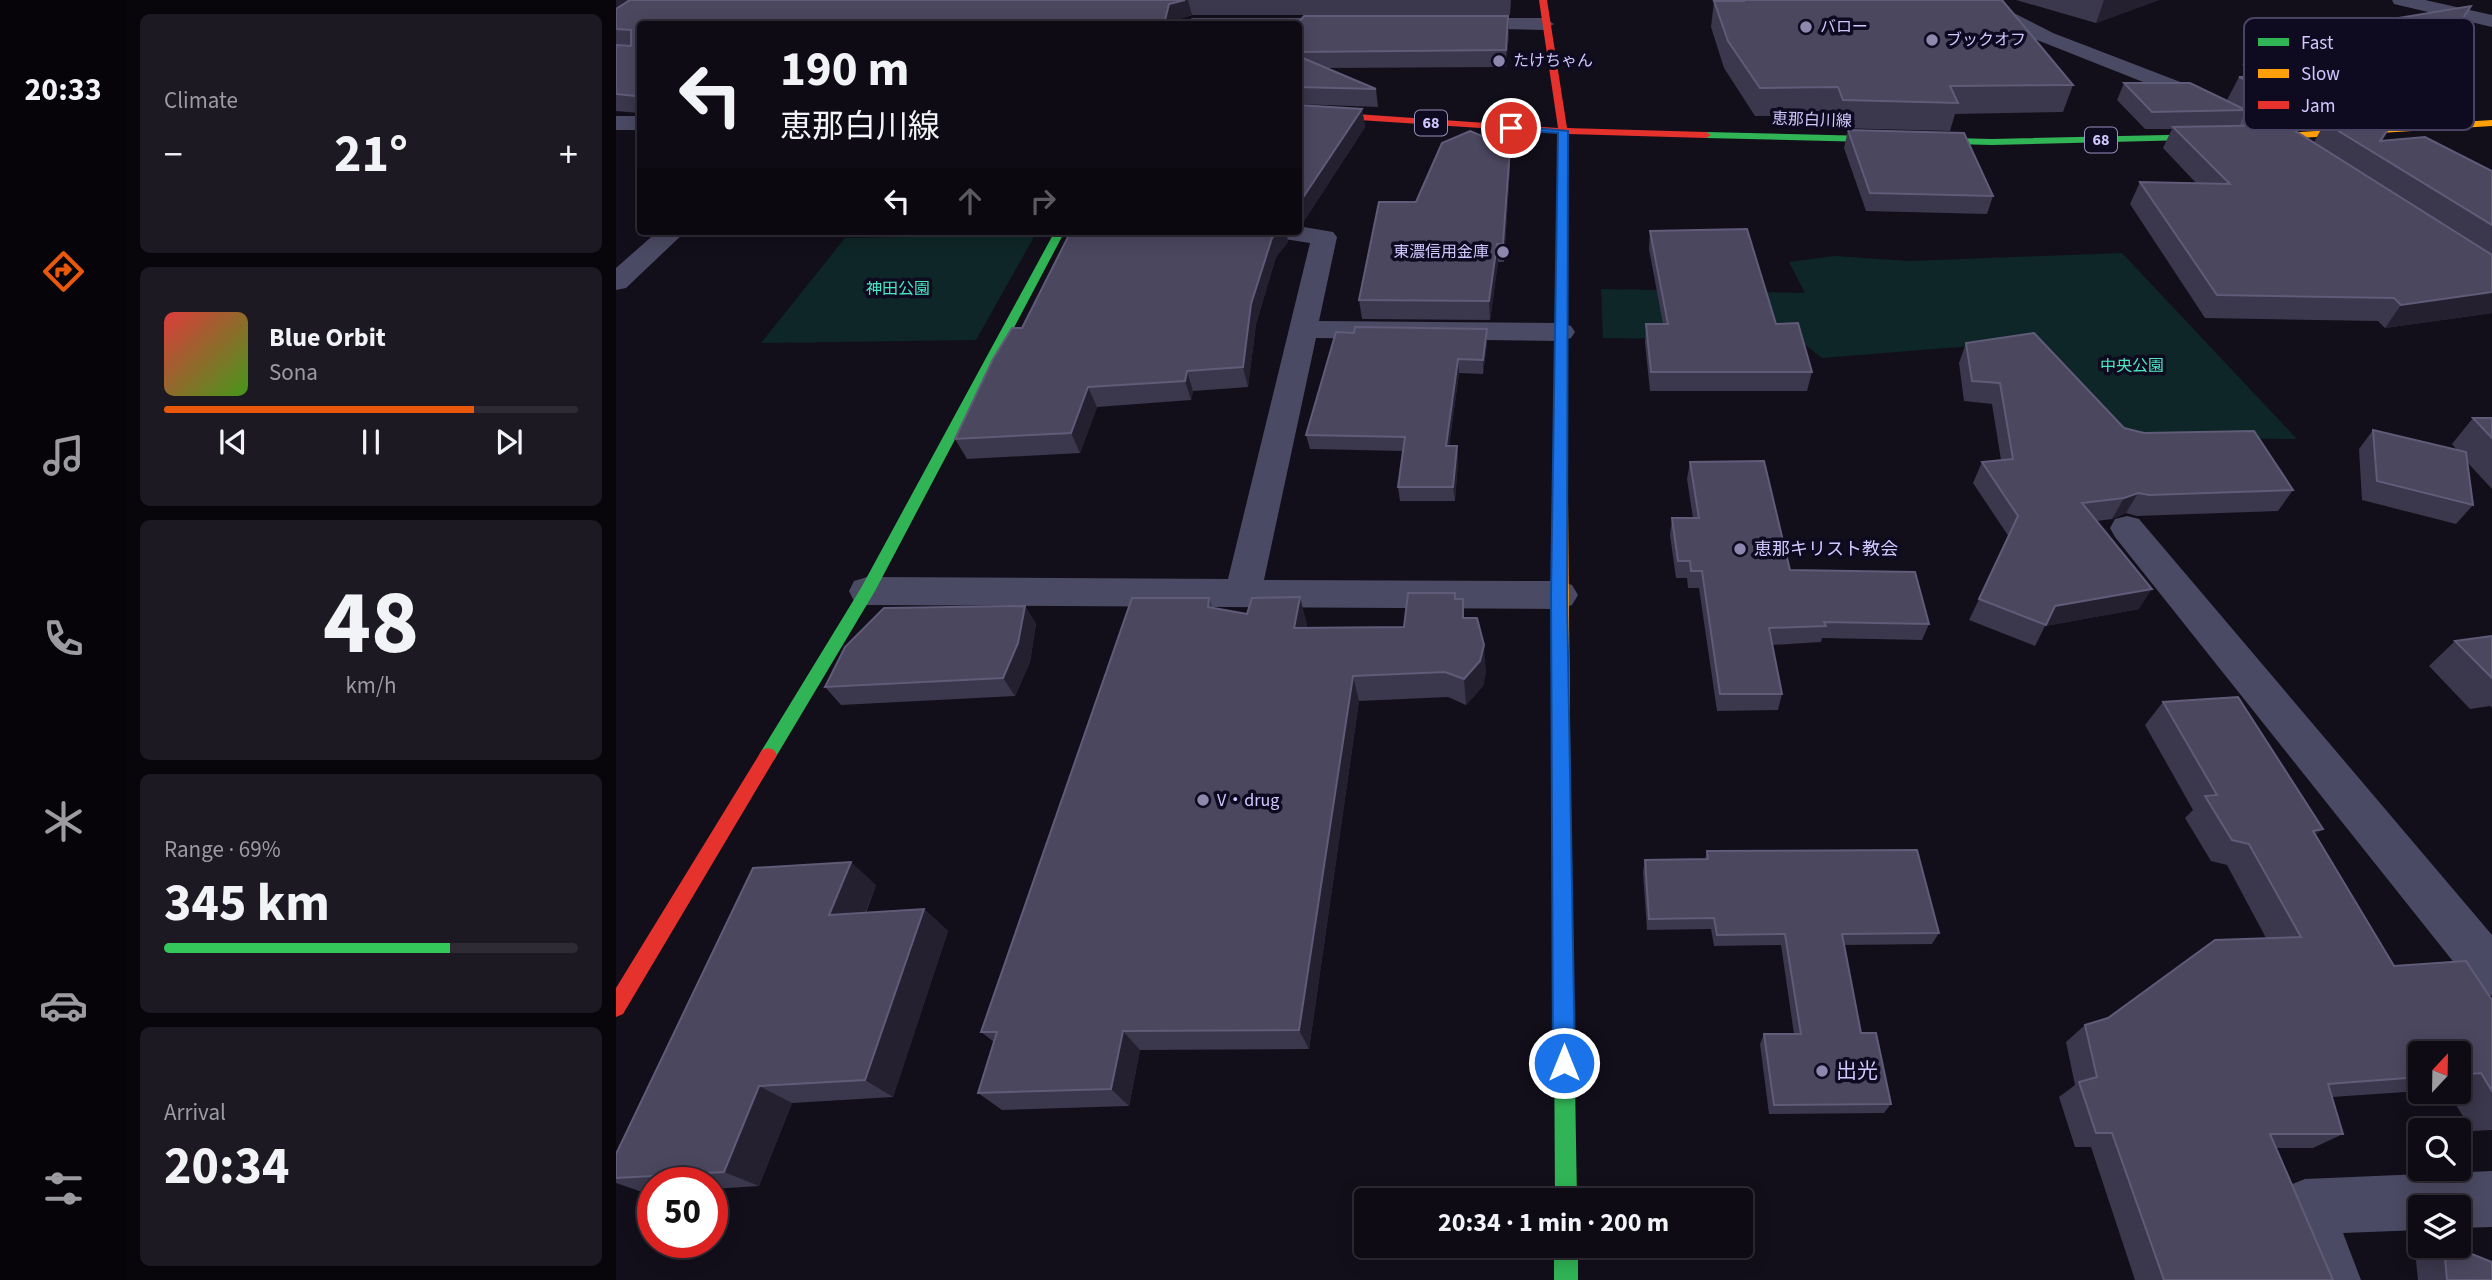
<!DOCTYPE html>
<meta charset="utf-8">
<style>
body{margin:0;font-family:"Source Sans 3","Noto Sans JP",sans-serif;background:#1c1922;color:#f1f3f6;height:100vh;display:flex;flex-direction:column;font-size:26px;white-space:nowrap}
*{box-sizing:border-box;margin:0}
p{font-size:23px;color:#9b9ba0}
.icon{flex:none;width:38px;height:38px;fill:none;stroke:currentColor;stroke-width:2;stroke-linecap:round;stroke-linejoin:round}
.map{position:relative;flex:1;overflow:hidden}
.details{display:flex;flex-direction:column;gap:14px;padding:14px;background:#08060b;width:490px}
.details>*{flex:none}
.top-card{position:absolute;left:21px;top:21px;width:665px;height:214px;border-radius:7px;box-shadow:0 4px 18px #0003,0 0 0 2px #2e2b34;background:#0e0b14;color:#f1f3f6;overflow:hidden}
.needle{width:46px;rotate:22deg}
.buttons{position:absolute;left:1792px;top:1041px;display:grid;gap:14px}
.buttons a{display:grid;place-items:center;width:63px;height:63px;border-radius:7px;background:#0e0b14;box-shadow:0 4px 18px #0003,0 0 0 2px #2e2b34;font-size:35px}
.speed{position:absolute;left:21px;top:1167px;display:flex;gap:14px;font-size:35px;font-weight:700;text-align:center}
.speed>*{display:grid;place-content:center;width:91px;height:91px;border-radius:50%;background:#0e0b14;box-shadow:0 4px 18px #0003,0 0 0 2px #2e2b34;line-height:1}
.speed .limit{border:10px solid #d22;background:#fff;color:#111}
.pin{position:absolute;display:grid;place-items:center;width:60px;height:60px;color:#fff;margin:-30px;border:4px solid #fff;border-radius:50%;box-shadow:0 2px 7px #0007}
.me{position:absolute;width:77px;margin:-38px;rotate:0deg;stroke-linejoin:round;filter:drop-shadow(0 0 5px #0008)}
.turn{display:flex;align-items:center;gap:24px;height:147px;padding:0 28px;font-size:32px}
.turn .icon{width:91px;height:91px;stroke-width:2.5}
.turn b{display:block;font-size:49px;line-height:60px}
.lanes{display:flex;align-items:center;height:66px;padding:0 28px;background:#0003;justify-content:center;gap:35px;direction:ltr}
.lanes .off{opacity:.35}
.big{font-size:52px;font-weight:700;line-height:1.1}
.details .widget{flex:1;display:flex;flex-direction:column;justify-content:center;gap:10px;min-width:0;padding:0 24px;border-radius:10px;background:#1c1922}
.details .dial{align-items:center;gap:0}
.dial b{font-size:91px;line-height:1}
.song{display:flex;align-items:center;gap:21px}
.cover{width:84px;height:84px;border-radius:10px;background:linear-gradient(135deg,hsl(0 70% 55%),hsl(100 70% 35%))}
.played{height:7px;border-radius:4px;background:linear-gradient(90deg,#ea580c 75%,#2e2b34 75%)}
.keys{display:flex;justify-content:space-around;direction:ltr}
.heat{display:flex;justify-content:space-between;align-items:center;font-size:38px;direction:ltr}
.charge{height:10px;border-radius:5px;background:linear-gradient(90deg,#34c759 69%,#2e2b34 0)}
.trip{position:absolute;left:738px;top:1188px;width:399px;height:70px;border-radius:7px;background:#0e0b14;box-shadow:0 4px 18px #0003,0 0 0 2px #2e2b34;font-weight:700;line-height:70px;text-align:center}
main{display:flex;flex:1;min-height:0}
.menu{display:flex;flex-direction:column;width:126px;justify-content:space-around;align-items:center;background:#060408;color:#9b9ba0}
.menu .icon{width:49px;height:49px}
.menu .active{color:#ea580c}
.menu b{font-size:32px;color:#f1f3f6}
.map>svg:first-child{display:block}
</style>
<main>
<nav class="menu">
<b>20:33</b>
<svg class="icon active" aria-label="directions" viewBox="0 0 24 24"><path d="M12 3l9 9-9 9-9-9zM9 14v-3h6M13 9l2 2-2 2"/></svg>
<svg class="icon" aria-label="music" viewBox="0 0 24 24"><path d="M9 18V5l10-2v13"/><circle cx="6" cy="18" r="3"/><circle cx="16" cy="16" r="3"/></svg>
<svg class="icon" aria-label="phone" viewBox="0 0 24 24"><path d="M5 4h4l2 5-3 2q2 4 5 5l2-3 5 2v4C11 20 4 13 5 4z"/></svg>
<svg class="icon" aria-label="climate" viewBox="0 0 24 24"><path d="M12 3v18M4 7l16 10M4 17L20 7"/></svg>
<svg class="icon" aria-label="car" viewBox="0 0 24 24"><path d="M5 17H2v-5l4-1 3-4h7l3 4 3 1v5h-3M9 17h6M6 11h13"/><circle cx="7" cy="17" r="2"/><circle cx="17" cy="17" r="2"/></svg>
<svg class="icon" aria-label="filters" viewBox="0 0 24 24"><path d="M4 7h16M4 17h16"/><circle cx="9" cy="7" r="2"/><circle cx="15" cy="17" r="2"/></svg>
</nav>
<section class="details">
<div class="widget"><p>Climate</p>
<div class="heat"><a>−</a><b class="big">21°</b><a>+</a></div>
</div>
<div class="widget">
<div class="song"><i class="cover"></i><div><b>Blue Orbit</b><p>Sona</p></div></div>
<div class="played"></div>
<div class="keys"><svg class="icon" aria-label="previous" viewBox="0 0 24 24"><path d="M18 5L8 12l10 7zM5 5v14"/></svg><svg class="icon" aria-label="pause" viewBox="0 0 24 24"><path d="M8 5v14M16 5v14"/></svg><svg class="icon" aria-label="next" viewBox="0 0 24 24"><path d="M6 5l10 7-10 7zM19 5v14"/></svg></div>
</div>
<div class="widget dial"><b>48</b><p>km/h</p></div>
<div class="widget"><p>Range · 69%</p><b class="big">345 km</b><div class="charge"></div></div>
<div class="widget"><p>Arrival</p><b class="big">20:34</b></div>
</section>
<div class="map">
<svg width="1876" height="1280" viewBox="0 0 1876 1280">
<rect width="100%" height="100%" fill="#120f1b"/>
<g fill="#0e2627">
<polygon points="419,235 360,340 145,343 229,238"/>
<polygon points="1506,253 1681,439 1477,437 1418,341 1206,358 1183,340 987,338 985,289 1189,293 1173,262 1218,256 1294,261"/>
</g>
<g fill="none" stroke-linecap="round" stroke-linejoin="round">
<g fill="#4b4a64" fill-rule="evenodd">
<polygon points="1350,0 1372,0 1437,33 1580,88 1663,128 1698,151 1694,156 1678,156 1631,128 1565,97 1398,31"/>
<polygon points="1776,0 1809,0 1876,15 1876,27 1778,4"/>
<polygon points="576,18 735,18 745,24 735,30 682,30 682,24 566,24"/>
<polygon points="840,18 928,18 938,24 928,30 833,28 830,24 833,20"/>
<rect x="0" y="116" width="24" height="14"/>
<polygon points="682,226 717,232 721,237 703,321 945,323 955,326 959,332 955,338 945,341 700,338 648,580 943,581 956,585 962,595 956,605 943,609 251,605 238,601 233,591 238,581 251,577 612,579 694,243 649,236 645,231 682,231"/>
<polygon points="42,231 70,231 10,288 0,290 0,268"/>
<polygon points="1511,516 1523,519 1876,935 1876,996 1859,989 1499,537 1494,528 1499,519"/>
<polygon points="1876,1171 1876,1227 1843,1228 1843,1208 1804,1208 1804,1230 1727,1233 1745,1280 1687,1280 1661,1207 1669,1187 1689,1179"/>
</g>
<g fill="#30b455" fill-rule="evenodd">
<polygon points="1684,132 1687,133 1687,137 1376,145 1090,138 1085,135 1090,132 1376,139"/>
<polygon points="439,231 449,231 259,591 158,760 152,762 146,760 143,755 146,750 245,588"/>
<polygon points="946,837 952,839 955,845 961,1200 939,1200 937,845 940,839"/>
<rect x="938" y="1246" width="24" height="34"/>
</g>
<g fill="#ff9f0a" fill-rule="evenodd">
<polygon points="1876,120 1876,126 1684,138 1679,135 1684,132"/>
<polygon points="945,380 951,384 955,845 952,851 946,853 940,851 937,845 939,384"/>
</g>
<g fill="#e5322d" fill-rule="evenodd">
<polygon points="923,0 931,0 951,128 1090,132 1095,135 1090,138 952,134 951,384 945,388 939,384 942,133 682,116 682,110 942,128"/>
<polygon points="152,748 158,750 161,755 158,760 7,1014 0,1017 0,988 146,750"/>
</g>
</g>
<g fill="#3b374c" fill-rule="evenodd">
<polygon points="0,0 895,0 894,15 576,15 557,21 24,24 24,113 0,111"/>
<polygon points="1115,0 1386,0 1457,85 1447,112 1339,114 1334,131 1221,128 1217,115 1139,116 1108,68 1095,27 1098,1 1115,1"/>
<polygon points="1400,0 1543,0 1480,23"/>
<polygon points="682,24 893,33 890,67 712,68 760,89 762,107 682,104"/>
<path d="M1842,28L1780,119H1779L1766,141L1876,171V313L1769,328L1762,321L1589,318L1514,204L1524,182L1581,184L1547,148L1556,129H1529L1501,100L1508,83L1630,110L1623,126L1664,125L1611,100L1623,77H1666L1626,65L1637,42ZM1708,124L1698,142L1672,126Z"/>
<polygon points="682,105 746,109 749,127 686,224 682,224"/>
<polygon points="1232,130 1377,196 1371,214 1250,211 1228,148"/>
<polygon points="894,148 894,166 888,262 882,262 874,320 746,319 743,300 800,202"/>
<polygon points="455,231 670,231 672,242 660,257 640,324 632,387 577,391 575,400 481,407 464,453 351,459 339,439 406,328"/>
<polygon points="1034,231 1160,324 1196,372 1191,391 1034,391 1029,343 1030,324 1047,324 1033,249"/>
<polygon points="871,329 871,343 867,374 843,373 833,446 841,446 842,460 839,501 784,501 782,487 787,451 694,449 690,435 738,333"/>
<polygon points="1350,343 1508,428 1677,490 1662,511 1521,516 1510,513 1496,519 1481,521 1523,609 1429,626 1419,646 1353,620 1393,537 1357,483 1366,462 1385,460 1376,404 1348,401 1343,363"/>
<polygon points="1857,418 1876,418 1876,489 1851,462 1857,505 1840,524 1746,500 1743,449 1757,430 1841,450 1836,444"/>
<polygon points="1074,462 1174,570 1313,624 1306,640 1206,638 1205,642 1156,645 1166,694 1162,710 1101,711 1083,588 1072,588 1071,578 1060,578 1054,535 1056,518 1077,518 1071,479"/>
<polygon points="593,598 597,608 691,624 690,628 788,627 840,599 847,599 848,618 870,671 867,686 850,705 832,697 743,701 693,1049 524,1050 513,1106 386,1110 362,1093 378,1042 365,1032"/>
<polygon points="409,606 420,624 414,662 399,696 225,705 209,687"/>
<polygon points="1876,636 1876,708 1874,706 1854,709 1813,666 1839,641"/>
<polygon points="1547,702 1707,829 1699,835 1778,966 1876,1000 1876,1130 1856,1131 1832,1092 1843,1092 1843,1054 1804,1054 1804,1091 1716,1097 1727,1134 1697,1148 1660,1148 1717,1280 1519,1280 1475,1147 1459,1147 1443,1097 1459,1085 1450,1042 1469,1025 1492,1018 1650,938 1611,865 1595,861 1569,818 1577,810 1529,725"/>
<polygon points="1091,851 1323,933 1316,944 1228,945 1245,1033 1275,1104 1268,1113 1153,1114 1144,1044 1148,1034 1178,1034 1165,945 1098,946 1095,929 1031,930 1027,872 1029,860 1089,859"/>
<polygon points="260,885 250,913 308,909 332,931 277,1097 176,1103 143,1186 96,1189 96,1183 37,1183 37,1193 29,1193 0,1183 0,1154"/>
<polygon points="1815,1246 1836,1246 1876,1280 1802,1280 1799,1251"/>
</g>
<g fill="#242030">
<polygon points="0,0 21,0 0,12"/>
<polygon points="569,0 572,0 576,15 557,21 556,24 548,24 553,4"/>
<polygon points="1488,0 1543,0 1480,23"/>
<polygon points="1855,6 1842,28 1780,119 1795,96"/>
<polygon points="892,16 893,33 890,67 890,50"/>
<polygon points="24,93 24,103 20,96"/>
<polygon points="746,109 749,127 686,224 682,205"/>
<polygon points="894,148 894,166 888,262 887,244"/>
<polygon points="662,231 670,231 672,242 660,257 640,324 632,387 627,367 635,304 656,238"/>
<polygon points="881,244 882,262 874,320 873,301"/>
<polygon points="1876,292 1876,313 1769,328 1785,305"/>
<polygon points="871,329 871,343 867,374 867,360"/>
<polygon points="842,359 843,373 831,460 830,446"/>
<polygon points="571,371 577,391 575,400 569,381"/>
<polygon points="472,387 481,407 464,453 455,433"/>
<polygon points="841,446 842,460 839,501 837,487"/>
<polygon points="1522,493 1510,513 1496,519 1508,498"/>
<polygon points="1536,589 1523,609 1429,626 1439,606"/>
<polygon points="684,597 691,624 685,654 678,628"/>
<polygon points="409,606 420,624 414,662 399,696 387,678"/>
<polygon points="868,645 870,671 867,686 850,705 848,679"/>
<polygon points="737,676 743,701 693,1049 683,1030"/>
<polygon points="1707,829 1682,850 1697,831"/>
<polygon points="235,862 260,885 240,937 213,915"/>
<polygon points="308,909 332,931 277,1097 249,1080"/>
<polygon points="507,1031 524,1050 513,1106 495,1089"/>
<polygon points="143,1086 176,1103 143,1186 108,1172"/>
</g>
<g fill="#4b475f" stroke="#605b78" stroke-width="2">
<polygon points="14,0 569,0 553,4 548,24 24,24 24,93 20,96 0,94 0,45 15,46 15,30 0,29 0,9"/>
<polygon points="1128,0 1386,0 1457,85 1334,86 1342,103 1227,100 1222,87 1144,88 1112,41 1098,1 1128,1"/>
<polygon points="1855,6 1795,96 1680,102 1623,77 1755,77 1637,42"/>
<polygon points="688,16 892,16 890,50 682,52 682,24 681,24"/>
<polygon points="682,56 760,89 682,87"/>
<polygon points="1508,83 1574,83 1630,110 1536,112"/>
<polygon points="682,105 746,109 682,205"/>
<polygon points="1780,118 1764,141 1809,137 1876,171 1876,225 1708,122"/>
<polygon points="1670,125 1876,255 1876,292 1785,305 1778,298 1601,295 1524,182 1614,184 1557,127"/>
<polygon points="1232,130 1348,133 1377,196 1254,193"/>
<polygon points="854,131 894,148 887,244 881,244 873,301 743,300 763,202 800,202 826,143"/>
<polygon points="1131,229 1160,324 1182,323 1196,372 1035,372 1030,324 1052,324 1034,231"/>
<polygon points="455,231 662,231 656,238 635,304 627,367 571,371 569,381 472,387 455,433 339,439 377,359 396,328 406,328"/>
<polygon points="739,327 871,329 867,360 842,359 830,446 841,446 837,487 782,487 789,437 690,435 720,332 738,333"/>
<polygon points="1418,333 1508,428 1528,433 1638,431 1677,490 1533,495 1522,493 1508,498 1466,503 1536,589 1439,606 1430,625 1363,599 1402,516 1366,462 1397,459 1384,383 1356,381 1350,343"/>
<polygon points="1857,418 1876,418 1876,438"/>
<polygon points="1757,430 1850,452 1857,505 1761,481"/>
<polygon points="1148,461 1174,570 1299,572 1313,624 1208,622 1210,626 1153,628 1166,694 1104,694 1086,571 1075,571 1074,561 1062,561 1056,518 1083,518 1074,462"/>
<polygon points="792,593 839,593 839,599 847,599 847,618 861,618 868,645 864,661 848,679 829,672 737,676 683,1030 507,1031 495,1089 362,1093 381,1032 365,1032 516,598 593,598 592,607 631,614 636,598 684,597 678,628 788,627"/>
<polygon points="409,606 402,643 387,678 209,687 229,647 268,608"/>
<polygon points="1876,636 1876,678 1839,641"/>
<polygon points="1622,697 1707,829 1697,831 1778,966 1850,961 1876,1000 1876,1091 1865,1073 1843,1075 1843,1054 1804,1054 1804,1077 1712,1084 1727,1134 1654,1134 1717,1280 1548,1280 1496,1133 1480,1133 1463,1082 1481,1077 1469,1025 1492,1018 1599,940 1685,937 1633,844 1616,840 1589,796 1601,795 1547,702"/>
<polygon points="1301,850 1323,933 1226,934 1245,1033 1260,1033 1275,1104 1158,1105 1148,1034 1185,1034 1169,934 1101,935 1098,918 1033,919 1029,860 1092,859 1091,851"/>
<polygon points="235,862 213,915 308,909 249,1080 143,1086 108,1172 0,1178 0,1154 137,868"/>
<polygon points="1828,1246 1836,1246 1876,1262 1876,1280 1831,1280"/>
</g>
<polygon fill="#1a73e8" stroke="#114b97" stroke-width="2" points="892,126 952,131 951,595 959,1063 956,1070 948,1073 940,1070 937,1063 935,595 942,133 895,130"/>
<g fill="#8e88af" stroke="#0e0a20" stroke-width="2.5">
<circle cx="1190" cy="27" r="7"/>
<circle cx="1316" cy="40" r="7"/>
<circle cx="883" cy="61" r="7"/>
<circle cx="887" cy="252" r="7"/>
<circle cx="1124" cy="549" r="7"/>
<circle cx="587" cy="800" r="7"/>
<circle cx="1206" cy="1071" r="7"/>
</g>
<g text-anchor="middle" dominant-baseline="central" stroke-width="7" stroke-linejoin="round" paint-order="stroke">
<g font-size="16" fill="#d0c9ff" stroke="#0e0a20" text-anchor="start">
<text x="1204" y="27">バロー</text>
<text x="1330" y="40">ブックオフ</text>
<text x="897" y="61">たけちゃん</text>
<text x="873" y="252" text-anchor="end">東濃信用金庫</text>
</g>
<g font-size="16" fill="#d0c9ff" stroke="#0e0a20">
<text transform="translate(1196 120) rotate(2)">恵那白川線</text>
</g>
<g fill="#0e0a20" stroke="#9690bc" stroke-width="2">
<rect x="799" y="110.5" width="32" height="25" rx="5"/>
<rect x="1469" y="127.5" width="32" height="25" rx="5"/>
</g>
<g font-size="16" font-weight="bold" fill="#d0c9ff">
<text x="815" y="123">68</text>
<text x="1485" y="140">68</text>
</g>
<g font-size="16" fill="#4be9c2" stroke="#0e0a20">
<text x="282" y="289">神田公園</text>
<text x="1516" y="366">中央公園</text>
</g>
<g font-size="18" fill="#d0c9ff" stroke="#0e0a20" text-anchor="start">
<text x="1138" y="549">恵那キリスト教会</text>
<text x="601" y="800">V・drug</text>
</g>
<g font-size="21" fill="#d0c9ff" stroke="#0e0a20" text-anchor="start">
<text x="1220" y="1071">出光</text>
</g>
</g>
<rect x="1628" y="18" width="230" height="112" rx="10" fill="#0e0a20" stroke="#484363" stroke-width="2"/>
<rect x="1642" y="38" width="31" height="8" fill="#30b455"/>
<rect x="1642" y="69" width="31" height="9" fill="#ff9f0a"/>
<rect x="1642" y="101" width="31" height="8" fill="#e5322d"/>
<g font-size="19" fill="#d0c9ff">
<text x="1685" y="49">Fast</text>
<text x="1685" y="80">Slow</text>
<text x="1685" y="112">Jam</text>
</g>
</svg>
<div class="buttons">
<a><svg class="needle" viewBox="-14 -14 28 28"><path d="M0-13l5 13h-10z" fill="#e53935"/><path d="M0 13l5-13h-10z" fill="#9b9ba0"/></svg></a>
<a><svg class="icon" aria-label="search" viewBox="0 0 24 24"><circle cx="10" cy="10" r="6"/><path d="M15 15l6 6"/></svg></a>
<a><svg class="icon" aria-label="layers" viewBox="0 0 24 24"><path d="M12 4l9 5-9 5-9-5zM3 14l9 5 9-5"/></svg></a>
</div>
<div class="speed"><div class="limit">50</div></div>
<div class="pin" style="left:895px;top:128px;background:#d93025"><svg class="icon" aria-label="arrive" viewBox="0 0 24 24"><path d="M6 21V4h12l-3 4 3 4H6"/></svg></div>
<svg class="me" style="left:948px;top:1063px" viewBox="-20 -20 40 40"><circle r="17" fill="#1a73e8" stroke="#fff" stroke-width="3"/><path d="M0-11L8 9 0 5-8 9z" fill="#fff"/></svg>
<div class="trip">20:34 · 1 min · 200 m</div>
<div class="top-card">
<div class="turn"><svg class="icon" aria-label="left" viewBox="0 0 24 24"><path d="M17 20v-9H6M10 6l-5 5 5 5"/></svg><div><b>190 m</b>恵那白川線</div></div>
<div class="lanes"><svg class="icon" aria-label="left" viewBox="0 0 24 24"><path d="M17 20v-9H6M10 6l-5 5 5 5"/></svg><svg class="icon off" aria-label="ahead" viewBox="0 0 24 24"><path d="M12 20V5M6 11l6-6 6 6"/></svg><svg class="icon off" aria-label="right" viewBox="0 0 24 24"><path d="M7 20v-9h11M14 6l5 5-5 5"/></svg></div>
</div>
</div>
</main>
